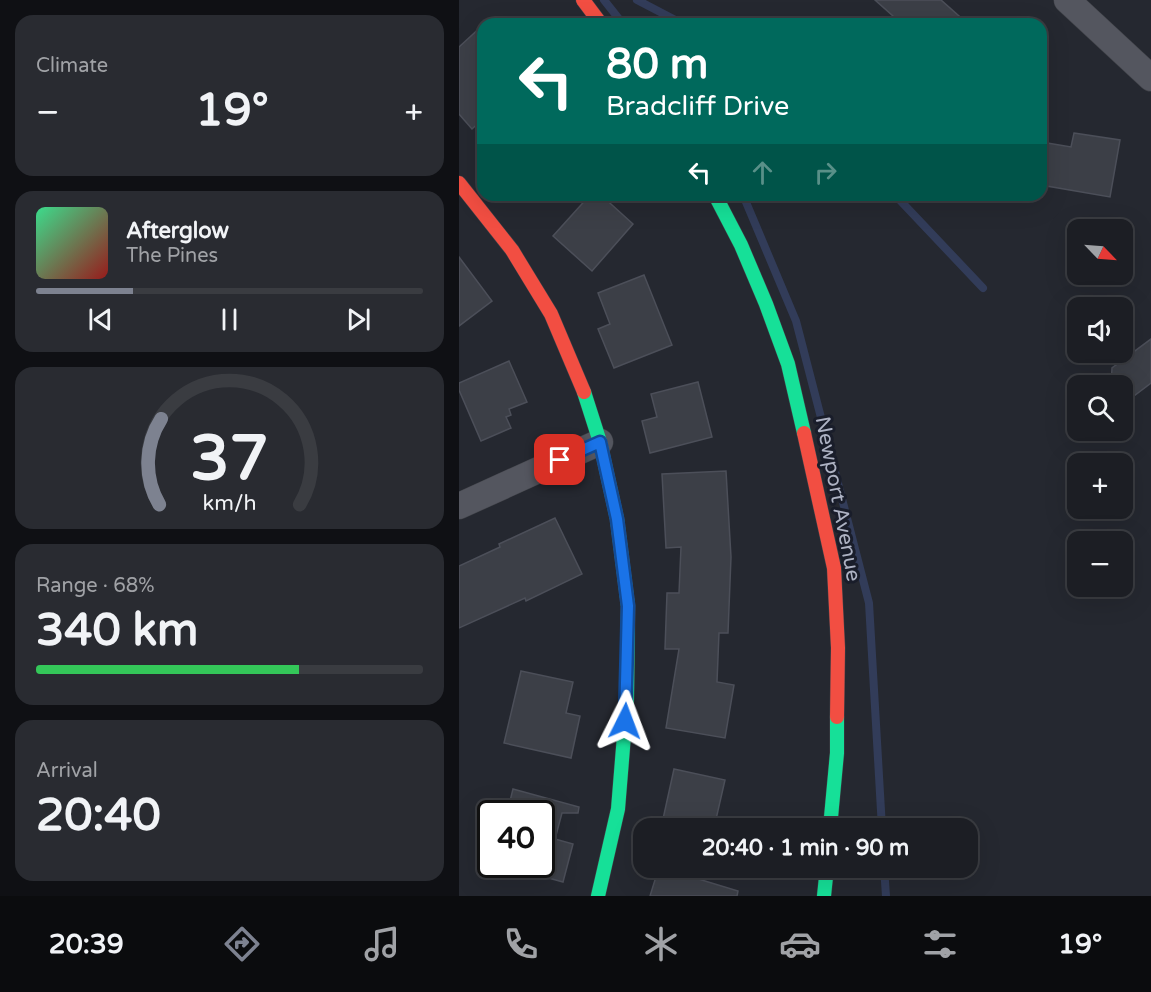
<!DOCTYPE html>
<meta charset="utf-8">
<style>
body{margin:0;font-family:"Varela Round",sans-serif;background:#292b31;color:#f1f3f6;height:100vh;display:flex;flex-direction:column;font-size:22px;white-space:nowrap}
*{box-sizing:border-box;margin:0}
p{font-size:20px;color:#a0a2a6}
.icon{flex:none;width:33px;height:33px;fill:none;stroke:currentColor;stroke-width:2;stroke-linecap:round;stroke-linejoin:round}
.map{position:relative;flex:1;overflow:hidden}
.details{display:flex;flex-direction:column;gap:15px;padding:15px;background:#0f1014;width:459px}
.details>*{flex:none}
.hud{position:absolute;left:18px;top:18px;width:570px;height:183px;border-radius:18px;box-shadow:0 6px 24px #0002,0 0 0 2px #3a3c41;background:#00695c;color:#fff;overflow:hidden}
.needle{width:39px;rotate:115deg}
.tools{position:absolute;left:608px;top:219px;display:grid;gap:12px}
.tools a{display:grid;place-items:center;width:66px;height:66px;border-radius:12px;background:#1c1e24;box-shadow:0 6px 24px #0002,0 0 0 2px #3a3c41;font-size:30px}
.speed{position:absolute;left:18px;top:800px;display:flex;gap:12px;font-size:30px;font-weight:700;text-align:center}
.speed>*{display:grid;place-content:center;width:78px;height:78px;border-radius:50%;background:#1c1e24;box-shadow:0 6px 24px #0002,0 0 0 2px #3a3c41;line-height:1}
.speed .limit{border:3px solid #111;border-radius:9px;background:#fff;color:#111}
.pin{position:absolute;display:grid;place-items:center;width:51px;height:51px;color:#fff;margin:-26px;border-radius:12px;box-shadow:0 3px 9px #0006}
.me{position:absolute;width:66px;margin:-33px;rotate:3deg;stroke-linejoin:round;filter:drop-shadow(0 0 4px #0008)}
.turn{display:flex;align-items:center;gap:21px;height:126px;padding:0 30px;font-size:27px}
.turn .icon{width:78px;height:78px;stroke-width:2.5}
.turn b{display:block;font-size:42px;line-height:51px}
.lanes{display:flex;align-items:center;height:57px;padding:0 30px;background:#0003;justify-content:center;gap:30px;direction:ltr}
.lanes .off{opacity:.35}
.big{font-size:45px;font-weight:700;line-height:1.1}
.details .tile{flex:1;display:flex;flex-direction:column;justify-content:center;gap:9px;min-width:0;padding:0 21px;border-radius:18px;background:#292b31}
.details .dial{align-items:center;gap:0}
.dial svg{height:156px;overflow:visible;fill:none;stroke:#3a3c41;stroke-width:7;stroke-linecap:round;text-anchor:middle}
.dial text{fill:#f1f3f6;stroke:none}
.song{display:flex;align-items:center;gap:18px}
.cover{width:72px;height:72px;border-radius:9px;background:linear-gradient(135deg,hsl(150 70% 55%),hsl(0 70% 35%))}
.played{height:6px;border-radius:3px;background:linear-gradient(90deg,#7d8290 25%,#3a3c41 25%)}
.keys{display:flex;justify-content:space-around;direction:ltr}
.heat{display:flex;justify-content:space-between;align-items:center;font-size:33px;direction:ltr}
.charge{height:9px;border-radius:4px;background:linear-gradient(90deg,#34c759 68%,#3a3c41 0)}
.trip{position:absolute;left:174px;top:818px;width:345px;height:60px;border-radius:18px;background:#1c1e24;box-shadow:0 6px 24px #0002,0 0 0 2px #3a3c41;font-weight:700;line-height:60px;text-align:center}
.dock{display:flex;height:96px;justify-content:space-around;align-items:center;background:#0b0c0e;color:#a0a2a6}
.dock .icon{width:42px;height:42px}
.dock .on{color:#7d8290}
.dock b{font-size:27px;color:#f1f3f6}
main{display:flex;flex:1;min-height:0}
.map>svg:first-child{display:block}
</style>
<main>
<section class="details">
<div class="tile"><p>Climate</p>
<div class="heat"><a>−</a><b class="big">19°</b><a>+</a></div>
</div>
<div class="tile">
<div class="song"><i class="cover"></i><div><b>Afterglow</b><p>The Pines</p></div></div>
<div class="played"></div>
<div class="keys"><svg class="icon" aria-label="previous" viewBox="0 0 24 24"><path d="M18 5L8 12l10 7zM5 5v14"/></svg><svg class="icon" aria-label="pause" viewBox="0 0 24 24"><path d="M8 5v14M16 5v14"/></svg><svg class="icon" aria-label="next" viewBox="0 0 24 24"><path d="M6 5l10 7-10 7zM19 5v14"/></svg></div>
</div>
<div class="tile dial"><svg viewBox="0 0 100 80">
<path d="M14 69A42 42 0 1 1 86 69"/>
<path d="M14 69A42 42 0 0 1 15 25" stroke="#7d8290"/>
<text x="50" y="56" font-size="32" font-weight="700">37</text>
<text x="50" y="72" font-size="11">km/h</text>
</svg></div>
<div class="tile"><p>Range · 68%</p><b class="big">340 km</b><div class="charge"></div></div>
<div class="tile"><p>Arrival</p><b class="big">20:40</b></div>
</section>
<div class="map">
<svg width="692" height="896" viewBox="0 0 692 896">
<rect width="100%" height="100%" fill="#252830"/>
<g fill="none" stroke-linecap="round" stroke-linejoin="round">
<g stroke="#323c59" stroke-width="8">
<polyline points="145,0 164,24"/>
<polyline points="178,0 224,24"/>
<polyline points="284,195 337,321 410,603 423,828"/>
<polyline points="436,195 524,288"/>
<polyline points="425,867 427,896"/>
</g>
</g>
<g fill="#3c3f47" stroke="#4c4f59" stroke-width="1.5">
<polygon points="416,0 482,0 509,24 443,24"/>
<polygon points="24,25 24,119 13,129 0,114 0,47"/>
<polygon points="615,133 661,140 651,197 582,185 582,142 612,147"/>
<polygon points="131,195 142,195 174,224 133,271 94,236"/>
<polygon points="0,257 33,301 0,326"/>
<polygon points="185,275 213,345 155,368 139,329 151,324 139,293"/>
<polygon points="692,339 692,383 663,405 663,386 652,386 653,368"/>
<polygon points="50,361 68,402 50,409 52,415 47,417 52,428 22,441 0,390 0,383"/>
<polygon points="239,382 253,437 191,453 183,421 198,417 192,394"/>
<polygon points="267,471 272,557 269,633 260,633 258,682 275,685 266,738 207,728 220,649 206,649 208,593 220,593 222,547 207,548 203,474"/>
<polygon points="96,518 123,574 67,601 66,598 0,628 0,566 41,547 40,544"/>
<polygon points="62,671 114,682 107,713 121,716 112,758 45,743"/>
<polygon points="215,769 266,780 255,828 202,828"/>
<polygon points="54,789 120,807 119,813 103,813 96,839 114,844 104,882 82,876 82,813 48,813"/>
<polygon points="200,867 279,891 278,896 191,896"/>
</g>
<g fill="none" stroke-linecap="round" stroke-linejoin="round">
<defs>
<g id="street">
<polyline points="608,0 692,78"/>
<polyline points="0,506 141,442"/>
</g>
<g id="fast">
<polyline points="256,195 282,245 307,304 329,364 345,433"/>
<polyline points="125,392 141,442 158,519 169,606 168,699 159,809 139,896"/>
<polyline points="371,828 378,753 378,717"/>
<polyline points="365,896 368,867"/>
</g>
<g id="jam">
<polyline points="124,0 142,24"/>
<polyline points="0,183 53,250 92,314 125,392"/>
<polyline points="345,433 375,568 379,648 378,717"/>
</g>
</defs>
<use href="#street" stroke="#414349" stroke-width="27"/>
<use href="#fast" stroke="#414349" stroke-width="15"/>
<use href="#jam" stroke="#414349" stroke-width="15"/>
<use href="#street" stroke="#54565f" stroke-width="26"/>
<use href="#fast" stroke="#16e098" stroke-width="14"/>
<use href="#jam" stroke="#f24e42" stroke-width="14"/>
</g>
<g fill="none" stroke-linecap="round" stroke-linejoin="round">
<defs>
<polyline id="route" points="101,460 141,442 158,519 169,606 166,721"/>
</defs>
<use href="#route" stroke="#114b97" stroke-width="15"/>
<use href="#route" stroke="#1a73e8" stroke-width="10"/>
</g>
<g text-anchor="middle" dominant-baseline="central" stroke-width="6" stroke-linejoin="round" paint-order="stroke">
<g font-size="21" fill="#adb2c3" stroke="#191d2a">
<text transform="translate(379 499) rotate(79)">Newport Avenue</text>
</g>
</g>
</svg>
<div class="tools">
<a><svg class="needle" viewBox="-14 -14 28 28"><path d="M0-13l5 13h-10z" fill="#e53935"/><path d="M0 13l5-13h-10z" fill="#a0a2a6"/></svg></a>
<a><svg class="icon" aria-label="sound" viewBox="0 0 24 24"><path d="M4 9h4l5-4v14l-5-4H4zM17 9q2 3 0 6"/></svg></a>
<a><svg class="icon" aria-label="search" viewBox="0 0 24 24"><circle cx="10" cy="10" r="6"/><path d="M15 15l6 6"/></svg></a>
<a>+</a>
<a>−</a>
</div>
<div class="speed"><div class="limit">40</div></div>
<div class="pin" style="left:101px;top:460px;background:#d93025"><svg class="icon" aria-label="arrive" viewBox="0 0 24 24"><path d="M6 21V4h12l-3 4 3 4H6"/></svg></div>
<svg class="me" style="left:166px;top:721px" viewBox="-20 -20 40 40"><path d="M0-17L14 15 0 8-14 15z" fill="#1a73e8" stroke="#fff" stroke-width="4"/></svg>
<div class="trip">20:40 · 1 min · 90 m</div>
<div class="hud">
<div class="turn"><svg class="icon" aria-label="left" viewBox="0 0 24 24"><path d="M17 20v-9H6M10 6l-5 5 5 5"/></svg><div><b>80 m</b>Bradcliff Drive</div></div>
<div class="lanes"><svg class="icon" aria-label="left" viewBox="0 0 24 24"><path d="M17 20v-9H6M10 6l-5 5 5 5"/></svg><svg class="icon off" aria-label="ahead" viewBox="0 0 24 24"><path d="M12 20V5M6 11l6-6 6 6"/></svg><svg class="icon off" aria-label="right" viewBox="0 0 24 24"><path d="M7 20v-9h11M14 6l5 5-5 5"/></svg></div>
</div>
</div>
</main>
<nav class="dock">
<b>20:39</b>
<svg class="icon on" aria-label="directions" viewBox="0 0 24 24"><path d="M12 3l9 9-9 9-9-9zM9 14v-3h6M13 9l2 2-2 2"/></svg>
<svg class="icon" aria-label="music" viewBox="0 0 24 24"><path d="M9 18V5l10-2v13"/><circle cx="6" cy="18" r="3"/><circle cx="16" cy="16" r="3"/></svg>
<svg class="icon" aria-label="phone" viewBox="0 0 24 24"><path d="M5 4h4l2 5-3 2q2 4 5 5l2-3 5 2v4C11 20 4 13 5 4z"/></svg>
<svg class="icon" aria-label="climate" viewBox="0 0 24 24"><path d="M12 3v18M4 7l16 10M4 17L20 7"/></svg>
<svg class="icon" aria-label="car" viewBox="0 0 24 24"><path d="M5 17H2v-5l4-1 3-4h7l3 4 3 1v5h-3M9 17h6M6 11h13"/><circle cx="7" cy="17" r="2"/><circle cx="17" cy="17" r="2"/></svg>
<svg class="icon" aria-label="filters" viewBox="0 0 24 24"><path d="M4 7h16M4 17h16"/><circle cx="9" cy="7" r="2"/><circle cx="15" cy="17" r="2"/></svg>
<b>19°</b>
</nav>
